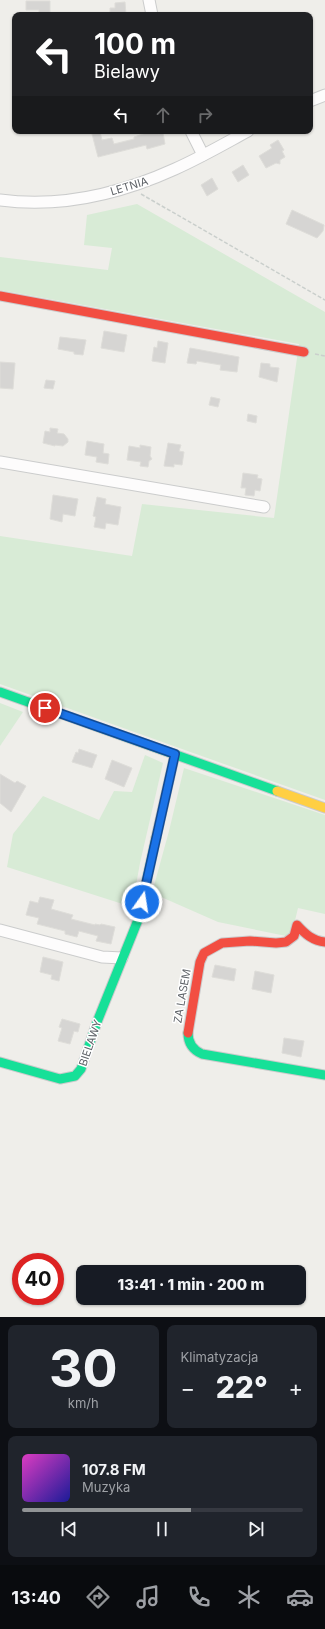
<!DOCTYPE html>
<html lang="pl">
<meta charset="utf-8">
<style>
body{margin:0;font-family:Inter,sans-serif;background:#20242c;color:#f1f3f6;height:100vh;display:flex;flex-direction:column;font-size:15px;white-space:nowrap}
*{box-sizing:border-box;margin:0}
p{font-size:13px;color:#9ea1a6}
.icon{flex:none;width:22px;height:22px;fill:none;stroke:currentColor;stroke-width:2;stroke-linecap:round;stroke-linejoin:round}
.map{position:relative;height:1317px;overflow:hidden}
.drawer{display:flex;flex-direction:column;gap:8px;padding:8px;background:#0d0f14;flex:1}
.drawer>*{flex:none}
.banner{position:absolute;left:12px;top:12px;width:301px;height:122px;border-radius:8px;box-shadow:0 1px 3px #0004;background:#202124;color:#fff;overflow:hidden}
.speed{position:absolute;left:12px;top:1253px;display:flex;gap:8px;font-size:20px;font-weight:700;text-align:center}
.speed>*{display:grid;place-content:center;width:52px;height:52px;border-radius:50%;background:#171b24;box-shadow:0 1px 3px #0004;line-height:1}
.speed .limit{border:6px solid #d22;background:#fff;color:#111}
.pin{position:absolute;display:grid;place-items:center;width:34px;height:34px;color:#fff;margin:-17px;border:2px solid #fff;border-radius:50%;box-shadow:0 1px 4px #0007}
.me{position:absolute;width:44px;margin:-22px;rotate:13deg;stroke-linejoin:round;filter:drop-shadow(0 0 3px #0008)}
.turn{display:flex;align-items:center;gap:14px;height:84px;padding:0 16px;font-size:18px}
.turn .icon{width:52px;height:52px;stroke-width:2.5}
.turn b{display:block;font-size:28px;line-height:34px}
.lanes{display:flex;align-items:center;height:38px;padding:0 16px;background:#0003;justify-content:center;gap:20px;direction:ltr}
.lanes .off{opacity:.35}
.big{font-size:30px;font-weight:800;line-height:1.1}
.drawer .widget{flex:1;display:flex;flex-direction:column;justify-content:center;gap:6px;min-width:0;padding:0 14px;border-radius:8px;background:#20242c}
.drawer .dial{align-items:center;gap:0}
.dial b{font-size:52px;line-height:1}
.song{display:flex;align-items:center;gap:12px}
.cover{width:48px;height:48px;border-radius:6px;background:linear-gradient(135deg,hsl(310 70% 55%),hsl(240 70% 35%))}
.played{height:4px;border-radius:2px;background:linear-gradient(90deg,#919496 60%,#363941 60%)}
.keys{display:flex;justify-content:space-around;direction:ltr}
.heat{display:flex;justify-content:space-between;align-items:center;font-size:22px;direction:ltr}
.drawer .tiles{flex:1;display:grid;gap:8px;grid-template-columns:1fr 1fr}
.widget:last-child{grid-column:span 2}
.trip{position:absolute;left:76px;top:1265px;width:230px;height:40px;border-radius:8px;background:#171b24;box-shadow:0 1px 3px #0004;font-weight:800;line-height:40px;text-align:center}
.menu{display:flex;height:64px;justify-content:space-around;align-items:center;background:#090b0e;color:#9ea1a6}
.menu .icon{width:28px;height:28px}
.menu .on{color:#919496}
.menu b{font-size:18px;color:#f1f3f6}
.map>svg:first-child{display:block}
</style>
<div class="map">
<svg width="325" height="1317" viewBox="0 0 325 1317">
<rect width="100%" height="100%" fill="#efeeea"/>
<g fill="#d8ebd6">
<polygon points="137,204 325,312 325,800 0,684 0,536 132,556 142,504 274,518 299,344 0,290 0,257 108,270 112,248 84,245 87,215"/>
<polygon points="0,703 23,712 0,746"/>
<polygon points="145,755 163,763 140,863 132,907 7,867 13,834 43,796 99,820 114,791 132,792"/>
<polygon points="184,768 325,815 325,914 298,908 291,937 218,922 152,893 169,831"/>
</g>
<g fill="#d6d5d3" stroke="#deddd9">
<polygon points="26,1 50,1 50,15 39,15 39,10 26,10"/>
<polygon points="125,2 126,15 110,15 110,8 115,8 115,3"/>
<polygon points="152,131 157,131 158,134 163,133 165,144 147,149 146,145 98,157 92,134 100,132 102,140 112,138 114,144 134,139 134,137"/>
<polygon points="278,140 284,150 282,151 285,157 280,160 280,164 276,163 266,168 259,156 272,148 270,145"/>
<polygon points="243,165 249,175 238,182 232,172"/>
<polygon points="212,178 218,189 207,196 201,185"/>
<polygon points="292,210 324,225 323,231 317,238 286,224"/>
<polygon points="104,331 127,335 124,352 101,348"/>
<polygon points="60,337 86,340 83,355 74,354 74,352 58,349"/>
<polygon points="158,341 168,343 165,363 152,361 154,347 157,348"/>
<polygon points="190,348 239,357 237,372 220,370 221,365 197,361 196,364 187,363"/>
<polygon points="0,362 15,363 13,389 0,388"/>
<polygon points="261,363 270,364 270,367 279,368 277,382 259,377"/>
<polygon points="46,380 55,381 53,389 44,388"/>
<polygon points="211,397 220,399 218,407 209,405"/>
<polygon points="248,414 257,416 256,423 247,421"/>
<polygon points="50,428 58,429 57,433 64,434 68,439 68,442 63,446 55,445 55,446 43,443 45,431 50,432"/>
<polygon points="87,441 104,444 103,453 109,454 108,464 96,462 97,457 85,455"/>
<polygon points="168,443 181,445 179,451 184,452 182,465 174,464 174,467 164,466"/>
<polygon points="140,445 151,447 150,456 152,459 149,461 148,467 140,466 141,462 127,460 129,446 140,448"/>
<polygon points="243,473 258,475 257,478 262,479 260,491 255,490 254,496 245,495 246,488 241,488"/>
<polygon points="53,495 78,499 75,516 63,514 62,522 50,519"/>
<polygon points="97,497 106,499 105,504 121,507 118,525 106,523 105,529 94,527 96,517 93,516"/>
<polygon points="79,749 97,755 92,768 72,762 76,752 78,753"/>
<polygon points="112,760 132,768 124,787 105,779"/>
<polygon points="0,774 15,783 17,781 26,786 11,812 0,803"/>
<polygon points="40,897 54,900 51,909 73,915 71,919 95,925 95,924 100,925 101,924 115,927 111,944 96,941 98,936 79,931 77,937 65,934 65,931 37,924 39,918 26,915 30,901 38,903"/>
<polygon points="43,957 63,962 59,981 51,979 52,975 40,972"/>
<polygon points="215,965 236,969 234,981 212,977"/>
<polygon points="255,971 274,975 271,993 252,989"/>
<polygon points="62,1019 80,1024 78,1032 74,1031 70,1044 58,1041 62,1028 59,1027"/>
<polygon points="284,1038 304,1041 301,1057 282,1053"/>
</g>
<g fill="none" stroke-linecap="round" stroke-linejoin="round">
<defs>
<g id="street">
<polyline points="149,0 152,15"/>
<polyline points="310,101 325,95"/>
<polyline points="191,131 203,155"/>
<path d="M0,200C60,208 120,194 175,169C200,158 224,144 248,131"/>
<polyline points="0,462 264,507"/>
<polyline points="0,930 102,957 122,958"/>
</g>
<g id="fast">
<polyline points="0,692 277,791"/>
<path d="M188,1033C188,1043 193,1050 202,1054L325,1075"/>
<polyline points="0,1062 60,1079 75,1076 81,1069 97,1022 138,920 156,838"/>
</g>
<g id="slow">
<polyline points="277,791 325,808"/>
<polyline points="156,838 175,754"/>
</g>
<g id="jam">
<polyline points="0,296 304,352"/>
<path d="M188,1033L200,962L204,953L222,943L250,941L276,943L286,942L294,936L297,925C305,934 313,941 325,942"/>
</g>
</defs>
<use href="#street" stroke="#cbcccc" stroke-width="13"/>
<use href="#fast" stroke="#cacacb" stroke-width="11"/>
<use href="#slow" stroke="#cacacb" stroke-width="11"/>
<use href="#jam" stroke="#cacacb" stroke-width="11"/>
<g stroke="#cacfcc" stroke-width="1.5" stroke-dasharray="4 2" stroke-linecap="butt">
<polyline points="141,194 325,300"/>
<polyline points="315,354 325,356"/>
</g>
<use href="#street" stroke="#fdfcfc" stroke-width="11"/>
<use href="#fast" stroke="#16e098" stroke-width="9"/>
<use href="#slow" stroke="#ffcf43" stroke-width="9"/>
<use href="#jam" stroke="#f24e42" stroke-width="9"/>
</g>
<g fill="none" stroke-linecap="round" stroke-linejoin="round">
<defs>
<polyline id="route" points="45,708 175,754 142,902"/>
</defs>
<use href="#route" stroke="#114b97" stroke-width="10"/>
<use href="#route" stroke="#1a73e8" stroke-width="7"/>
</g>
<g text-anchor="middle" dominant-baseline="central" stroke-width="3" stroke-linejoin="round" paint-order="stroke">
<g font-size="11" fill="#5f6368" stroke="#fff">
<text transform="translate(129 186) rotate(-17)">LETNIA</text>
<text transform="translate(182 996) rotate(-80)">ZA LASEM</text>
<text transform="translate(90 1043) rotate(-71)">BIELAWY</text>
</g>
</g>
</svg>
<div class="speed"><div class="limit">40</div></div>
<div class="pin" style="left:45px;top:708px;background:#d93025"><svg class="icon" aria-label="arrive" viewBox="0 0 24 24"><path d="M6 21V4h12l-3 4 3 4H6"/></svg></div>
<svg class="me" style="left:142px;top:902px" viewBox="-20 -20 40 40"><circle r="17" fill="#1a73e8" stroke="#fff" stroke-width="3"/><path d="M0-11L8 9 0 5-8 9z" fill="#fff"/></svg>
<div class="trip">13:41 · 1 min · 200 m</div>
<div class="banner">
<div class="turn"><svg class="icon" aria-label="left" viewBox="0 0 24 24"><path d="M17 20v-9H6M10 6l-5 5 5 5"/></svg><div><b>100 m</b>Bielawy</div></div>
<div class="lanes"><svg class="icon" aria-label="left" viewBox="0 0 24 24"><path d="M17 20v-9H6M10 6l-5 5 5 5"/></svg><svg class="icon off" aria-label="ahead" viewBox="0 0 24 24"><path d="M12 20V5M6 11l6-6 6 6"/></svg><svg class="icon off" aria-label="right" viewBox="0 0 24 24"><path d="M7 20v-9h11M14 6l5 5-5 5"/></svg></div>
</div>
</div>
<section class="drawer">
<div class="tiles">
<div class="widget dial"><b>30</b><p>km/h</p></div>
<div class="widget"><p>Klimatyzacja</p>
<div class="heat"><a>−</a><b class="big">22°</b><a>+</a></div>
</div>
<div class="widget">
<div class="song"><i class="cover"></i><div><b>107.8 FM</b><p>Muzyka</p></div></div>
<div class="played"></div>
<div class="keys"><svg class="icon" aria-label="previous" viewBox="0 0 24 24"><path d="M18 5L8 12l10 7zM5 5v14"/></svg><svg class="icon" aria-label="pause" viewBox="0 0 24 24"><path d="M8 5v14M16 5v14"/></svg><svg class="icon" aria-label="next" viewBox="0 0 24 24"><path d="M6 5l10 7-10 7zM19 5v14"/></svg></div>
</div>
</div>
</section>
<nav class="menu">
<b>13:40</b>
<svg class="icon on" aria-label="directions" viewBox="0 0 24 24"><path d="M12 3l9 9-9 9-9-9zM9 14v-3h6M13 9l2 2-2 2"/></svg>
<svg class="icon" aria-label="music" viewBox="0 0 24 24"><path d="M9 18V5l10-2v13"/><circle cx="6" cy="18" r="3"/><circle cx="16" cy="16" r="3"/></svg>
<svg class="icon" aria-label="phone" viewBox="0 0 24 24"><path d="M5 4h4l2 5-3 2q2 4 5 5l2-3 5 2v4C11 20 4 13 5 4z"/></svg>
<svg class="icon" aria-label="climate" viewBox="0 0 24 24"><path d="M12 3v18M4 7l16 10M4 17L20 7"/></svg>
<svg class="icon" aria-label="car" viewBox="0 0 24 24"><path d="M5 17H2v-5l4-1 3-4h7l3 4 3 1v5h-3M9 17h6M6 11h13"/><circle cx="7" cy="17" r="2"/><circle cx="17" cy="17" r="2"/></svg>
</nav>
